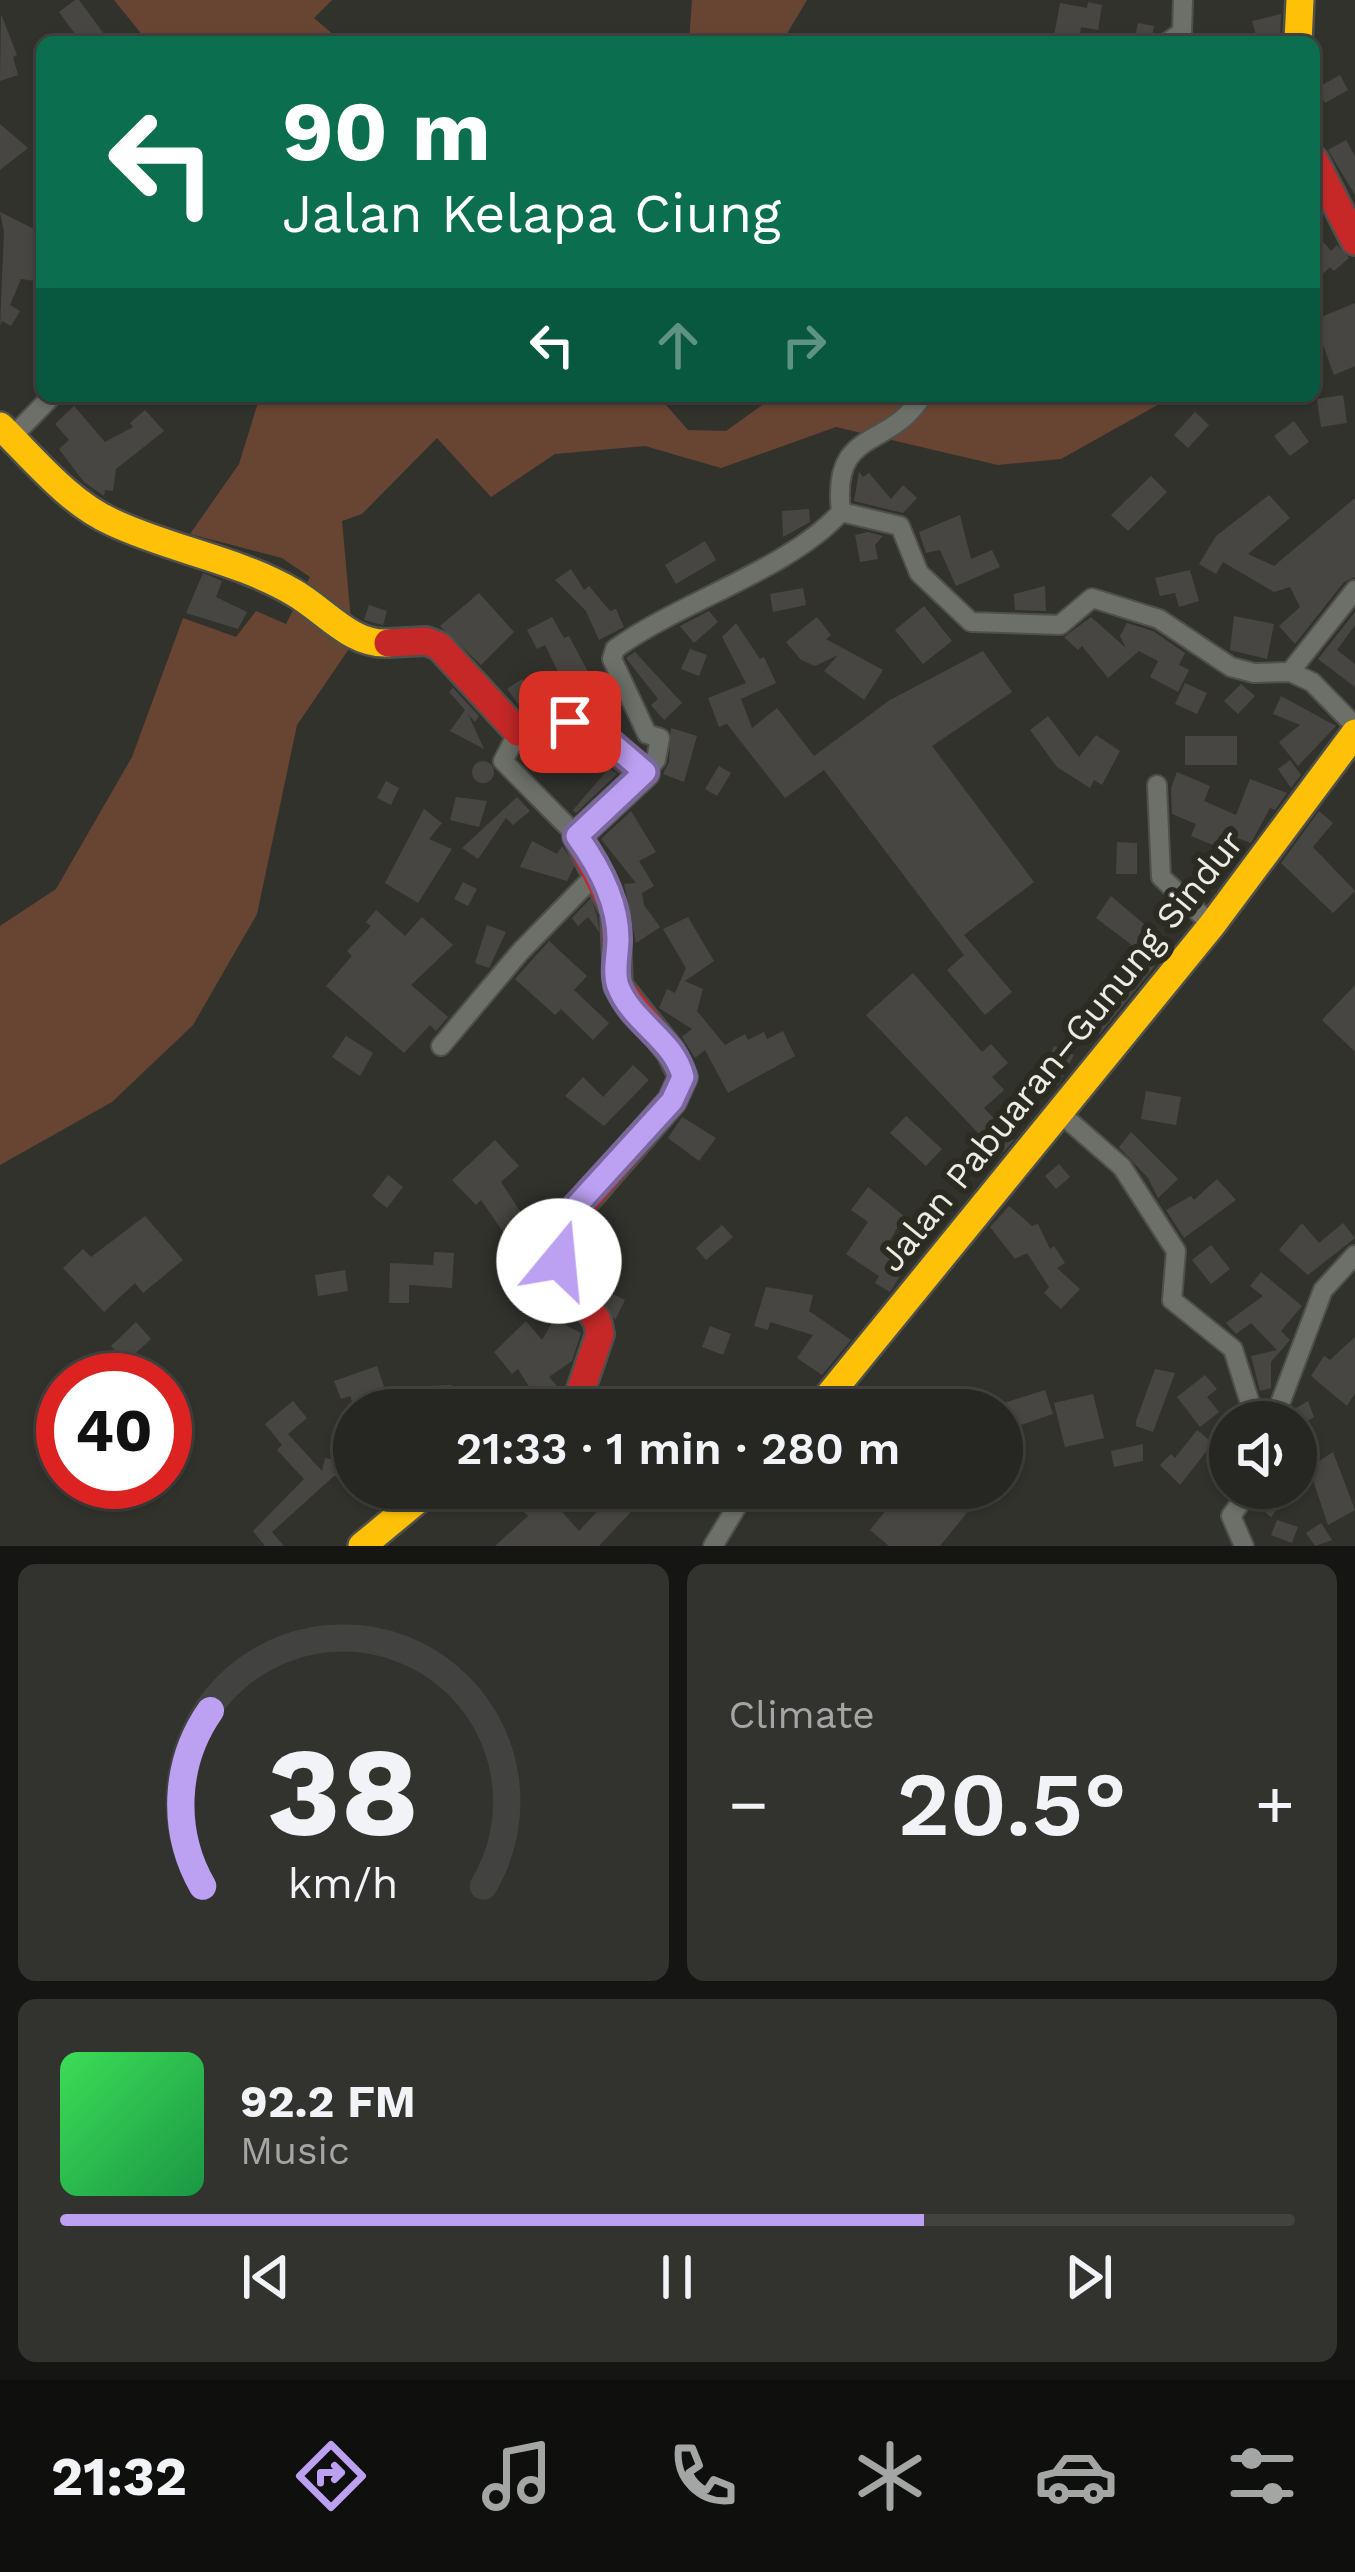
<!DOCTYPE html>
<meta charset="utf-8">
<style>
body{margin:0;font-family:"Work Sans",sans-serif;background:#32322f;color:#f1f3f6;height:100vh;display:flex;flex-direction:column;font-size:45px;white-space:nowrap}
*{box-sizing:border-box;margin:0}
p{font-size:39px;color:#a4a5a5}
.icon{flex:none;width:66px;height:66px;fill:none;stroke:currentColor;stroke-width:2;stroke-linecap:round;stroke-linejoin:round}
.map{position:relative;height:1546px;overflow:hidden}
.drawer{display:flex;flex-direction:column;gap:18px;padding:18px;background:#151513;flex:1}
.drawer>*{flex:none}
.hud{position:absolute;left:36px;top:36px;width:1284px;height:366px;border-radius:18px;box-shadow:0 3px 9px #0004,0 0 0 3px #424340;background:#0b6e4f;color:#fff;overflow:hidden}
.controls{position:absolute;left:1209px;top:1401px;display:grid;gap:24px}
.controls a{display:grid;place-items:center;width:108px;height:108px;border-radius:50%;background:#262622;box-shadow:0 3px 9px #0004,0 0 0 3px #424340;font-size:60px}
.speed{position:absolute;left:36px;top:1353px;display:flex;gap:24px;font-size:60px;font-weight:700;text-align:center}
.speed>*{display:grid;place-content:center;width:156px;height:156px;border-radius:50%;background:#262622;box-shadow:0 3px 9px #0004,0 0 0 3px #424340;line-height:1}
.speed .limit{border:18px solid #d22;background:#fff;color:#111}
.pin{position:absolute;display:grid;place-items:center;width:102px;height:102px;color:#fff;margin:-51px;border-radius:24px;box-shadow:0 6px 18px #0006}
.me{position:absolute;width:132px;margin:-66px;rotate:17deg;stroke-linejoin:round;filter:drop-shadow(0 0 9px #0008)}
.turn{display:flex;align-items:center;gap:42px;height:252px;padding:0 48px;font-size:54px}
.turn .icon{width:156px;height:156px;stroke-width:2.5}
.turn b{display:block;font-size:84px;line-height:102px}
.lanes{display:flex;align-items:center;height:114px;padding:0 48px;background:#0003;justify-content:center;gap:60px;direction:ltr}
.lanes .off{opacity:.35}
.big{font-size:90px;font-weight:600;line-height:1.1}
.drawer .widget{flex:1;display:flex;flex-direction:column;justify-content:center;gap:18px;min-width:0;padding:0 42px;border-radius:18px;background:#32322f}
.drawer .dial{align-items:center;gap:0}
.dial svg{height:312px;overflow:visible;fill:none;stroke:#424340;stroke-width:7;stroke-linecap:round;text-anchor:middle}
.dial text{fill:#f1f3f6;stroke:none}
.song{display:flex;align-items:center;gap:36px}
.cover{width:144px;height:144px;border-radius:18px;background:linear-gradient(135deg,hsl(130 70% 55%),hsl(140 70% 35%))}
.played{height:12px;border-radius:6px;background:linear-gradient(90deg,#bca0f2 70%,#424340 70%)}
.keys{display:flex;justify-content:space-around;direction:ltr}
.heat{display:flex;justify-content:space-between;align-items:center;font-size:66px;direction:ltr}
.drawer .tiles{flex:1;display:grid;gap:18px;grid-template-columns:1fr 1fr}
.widget:last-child{grid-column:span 2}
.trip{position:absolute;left:333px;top:1389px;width:690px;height:120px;border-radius:60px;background:#262622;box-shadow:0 3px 9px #0004,0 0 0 3px #424340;font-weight:600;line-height:120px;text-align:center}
.menu{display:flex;height:192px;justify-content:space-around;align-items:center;background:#0f0f0e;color:#a4a5a5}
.menu .icon{width:84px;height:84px}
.menu .on{color:#bca0f2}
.menu b{font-size:54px;color:#f1f3f6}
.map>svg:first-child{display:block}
</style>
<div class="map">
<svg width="1355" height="1546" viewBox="0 0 1355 1546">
<rect width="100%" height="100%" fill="#32322d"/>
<g fill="#684432">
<polygon points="114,0 332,0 314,18 342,42 148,42"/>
<polygon points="692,0 807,0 782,42 689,42"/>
<polygon points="260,396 658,396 688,430 726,431 775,396 1154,396 1161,403 1061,459 998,465 836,427 721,468 645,446 555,454 491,497 437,438 362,514 342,521 353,643 297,725 257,914 193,1025 112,1102 0,1165 0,926 56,889 132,757 183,618 236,637 256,611 286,624 310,577 282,558 190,534 239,464"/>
</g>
<g fill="#484642">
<polygon points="75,0 79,0 110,42 81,42 59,12"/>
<polygon points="1088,2 1102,5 1098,30 1081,27 1079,40 1053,42 1060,3 1087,8"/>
<polygon points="1,14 17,55 13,57 18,75 0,81"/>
<polygon points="1281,14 1280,42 1258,42 1252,21"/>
<polygon points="1138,23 1154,26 1151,42 1134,42"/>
<polygon points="1340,75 1348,90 1325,103 1317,88"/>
<polygon points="0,124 28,148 0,170"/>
<polygon points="1346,140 1355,156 1355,195 1328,150"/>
<polygon points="0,212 42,233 35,281 21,279 10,305 20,311 11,326 2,321 0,326 4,232"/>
<polygon points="1314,231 1331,251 1337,245 1349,258 1334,271 1330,267 1324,273 1314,262"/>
<polygon points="1355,303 1355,366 1334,375 1314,320"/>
<polygon points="1343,395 1347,423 1321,427 1317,399"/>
<polygon points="74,406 105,442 133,427 130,423 145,410 164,431 116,469 113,491 105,490 104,496 84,482 59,449 69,440 55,424"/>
<polygon points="1195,412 1209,425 1188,448 1174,435"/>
<polygon points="1294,421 1309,442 1290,456 1274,436"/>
<polygon points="859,472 863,477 869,473 891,499 903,485 917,498 903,513 854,501"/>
<polygon points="1151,476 1167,492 1128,531 1111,515"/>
<polygon points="1269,495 1290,518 1248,554 1274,566 1355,498 1355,577 1344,582 1295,644 1279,626 1300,607 1290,587 1274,592 1223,562 1216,574 1199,564 1216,536"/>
<polygon points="809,509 810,522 783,537 782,511"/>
<polygon points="960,515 971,559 992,550 1000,567 956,586 940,550 926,553 919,532"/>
<polygon points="868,532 883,536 875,545 878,559 860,562 855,535"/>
<polygon points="705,541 716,560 676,584 665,565"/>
<polygon points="571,569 584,590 589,586 610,611 616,609 624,627 599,640 586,611 555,580"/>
<polygon points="1190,570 1199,601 1179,607 1175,593 1160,596 1155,578"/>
<polygon points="203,573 222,581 216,597 247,612 238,629 186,613"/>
<polygon points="1045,586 1046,611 1015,610 1014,594"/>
<polygon points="803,588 806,605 773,612 770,594"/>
<polygon points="479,593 514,632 481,665 440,626"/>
<polygon points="369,605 387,611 383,625 364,620"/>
<polygon points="924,606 952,641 923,664 895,630"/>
<polygon points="709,611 718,622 694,643 680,626"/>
<polygon points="1355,612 1355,625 1337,650 1355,664 1355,687 1318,659"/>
<polygon points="1234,616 1274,624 1267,659 1230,650"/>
<polygon points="552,617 564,638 569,636 605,704 594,711 576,708 545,645 537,649 527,630"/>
<polygon points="817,617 831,635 826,639 883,670 864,700 824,671 838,655 815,666 801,660 786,642"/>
<polygon points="1091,617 1126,648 1120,636 1127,623 1153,631 1185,653 1179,665 1189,670 1178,692 1150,677 1158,661 1139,651 1108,678 1082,646 1078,650 1064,637"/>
<polygon points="736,623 760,659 764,657 776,683 741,699 752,728 777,708 814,756 890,700 983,651 1012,692 932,746 1034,882 964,935 1012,992 985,1015 947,970 964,955 824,770 785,798 727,724 719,727 708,698 746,683 722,637"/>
<polygon points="690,649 707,655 699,676 681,669"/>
<polygon points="635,652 682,703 664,720 651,705 658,699 626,658"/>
<polygon points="522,679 533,694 519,705 507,689"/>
<polygon points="1185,683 1207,693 1197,714 1175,704"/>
<polygon points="1241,684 1255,696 1238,714 1224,701"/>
<polygon points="453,688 479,716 475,722 468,714 484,749 450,731 465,710 449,692"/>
<polygon points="1281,696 1336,726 1298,766 1279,742 1300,725 1273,714"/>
<polygon points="1048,716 1079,757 1096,735 1120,751 1102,785 1094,780 1090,788 1057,767 1030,730"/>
<polygon points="671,728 697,736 684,782 663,774 669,762"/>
<rect x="1185" y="736" width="52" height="29"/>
<polygon points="578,744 591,754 589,762 558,752 560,746"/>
<polygon points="544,747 553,757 533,772 519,758 524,749"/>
<polygon points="1290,760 1301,775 1291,788 1278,769"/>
<circle cx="483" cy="772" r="11"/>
<polygon points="719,766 731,773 717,796 705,789"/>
<polygon points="609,768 617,774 576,813 573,810"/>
<polygon points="1177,772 1210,786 1204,801 1236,815 1250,779 1287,793 1275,810 1270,808 1251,843 1224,833 1218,847 1191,836 1196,824 1172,814 1171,788"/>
<polygon points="386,781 399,788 391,805 377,798"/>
<polygon points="456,797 487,801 479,827 450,820"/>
<polygon points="517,797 530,811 513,825 506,818 478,859 462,848"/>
<polygon points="424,809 442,823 429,839 452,849 418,903 385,883"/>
<polygon points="631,811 656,852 639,861 654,886 642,893 644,905 660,927 636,943 624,884 636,883 601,839"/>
<polygon points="1319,811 1333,823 1313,847 1355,891 1333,913 1281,863"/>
<polygon points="532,841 557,854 562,846 575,865 567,881 520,867"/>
<polygon points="1117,842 1137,843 1137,874 1116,874"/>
<polygon points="463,882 477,889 468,906 454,899"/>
<polygon points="1111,896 1171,947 1157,964 1096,918"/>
<polygon points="591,898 597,916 600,933 588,917 578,926 572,918"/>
<polygon points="376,910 405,936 422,917 453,945 411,985 448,1017 436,1031 430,1025 404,1053 326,986 352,956 347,951 371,926 366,922"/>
<polygon points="688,917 714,961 685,981 703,989 697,1011 725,1045 745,1034 748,1040 764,1032 767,1039 783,1031 795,1056 728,1093 705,1050 695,1058 682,1037 692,1029 659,1008 667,989 675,993 686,968 663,929"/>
<polygon points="487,925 506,932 489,968 475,963"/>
<polygon points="549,941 587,976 574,990 609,1023 593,1040 561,1009 555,1015 515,979"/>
<polygon points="1151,963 1155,966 1100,1034 1079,1010 1126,971 1136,983"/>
<polygon points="913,973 982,1052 991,1044 1008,1063 992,1077 1004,1090 984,1108 1014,1140 1000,1156 866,1015"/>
<polygon points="1355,985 1355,1052 1322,1020"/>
<polygon points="346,1036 373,1053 360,1076 332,1057"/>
<polygon points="1054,1046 1074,1055 1058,1085 1041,1078"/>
<polygon points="633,1065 649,1080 604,1126 565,1096 583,1077 603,1097"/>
<polygon points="1146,1091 1181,1097 1176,1125 1141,1119"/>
<polygon points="906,1116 942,1149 926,1166 890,1133"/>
<polygon points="682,1117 716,1138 699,1161 668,1138"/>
<polygon points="1131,1132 1178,1179 1158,1198 1148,1178 1119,1147"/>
<polygon points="495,1140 519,1166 501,1182 535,1234 527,1239 541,1246 534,1260 544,1266 540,1289 507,1277 520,1256 481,1200 476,1205 452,1180"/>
<polygon points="1059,1164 1070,1177 1056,1189 1045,1176"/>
<polygon points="388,1175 403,1187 387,1208 372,1196"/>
<polygon points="1217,1179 1236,1200 1184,1238 1166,1210 1191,1196 1194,1200"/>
<polygon points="868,1187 904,1216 888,1244 911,1258 890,1292 875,1283 879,1276 846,1254 868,1222 851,1210"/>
<polygon points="1009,1206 1032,1226 1038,1224 1050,1249 1054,1246 1065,1263 1057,1268 1080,1289 1061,1309 1044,1293 1049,1287 1027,1253 1015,1259 990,1227"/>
<polygon points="145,1216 183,1260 143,1293 135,1283 104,1312 63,1268 83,1249 91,1257"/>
<polygon points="1302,1223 1319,1243 1343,1223 1355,1238 1308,1275 1279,1250"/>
<polygon points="722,1225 733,1237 706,1260 696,1248"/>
<polygon points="1211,1245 1230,1269 1211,1284 1192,1260"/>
<polygon points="434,1252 454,1253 452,1288 409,1285 409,1303 389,1303 390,1263 433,1265"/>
<polygon points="597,1264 613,1272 604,1290 625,1300 615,1320 590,1280"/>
<polygon points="345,1270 348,1291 318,1296 315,1275"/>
<polygon points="1261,1272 1302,1306 1281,1331 1290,1340 1271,1362 1271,1388 1260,1391 1251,1356 1277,1350 1251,1323 1236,1334 1226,1323 1263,1296 1250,1286"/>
<polygon points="766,1287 813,1295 809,1311 851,1340 822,1375 797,1358 813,1335 770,1322 768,1330 754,1326"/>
<polygon points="554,1319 581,1333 572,1361 549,1377 559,1388 540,1404 518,1369 512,1374 494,1352 526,1321 542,1340"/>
<polygon points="136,1322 151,1339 126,1362 111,1346"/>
<polygon points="710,1326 731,1334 723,1355 702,1347"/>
<polygon points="1355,1337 1355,1393 1347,1406 1311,1376 1324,1356 1330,1360"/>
<polygon points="377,1366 386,1393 376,1396 380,1410 355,1410 350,1396 341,1399 334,1381"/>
<polygon points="1155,1369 1175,1373 1153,1432 1136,1426 1136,1421"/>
<polygon points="1205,1375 1217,1389 1207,1397 1219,1412 1200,1427 1177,1397"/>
<polygon points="452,1385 453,1410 427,1410 427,1386"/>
<polygon points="1045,1390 1053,1414 1012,1428 1004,1403"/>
<polygon points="927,1391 949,1410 911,1410"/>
<polygon points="1093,1394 1104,1438 1065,1447 1054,1403"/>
<polygon points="293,1401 307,1418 288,1434 322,1471 325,1458 348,1463 345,1479 334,1476 272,1532 284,1546 265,1546 253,1531 304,1479 277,1450 282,1445 265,1424"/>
<polygon points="1308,1401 1314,1417 1296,1428 1296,1422 1287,1422 1291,1411"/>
<polygon points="1197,1430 1213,1443 1180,1485 1160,1465 1171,1454 1175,1458"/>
<polygon points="1143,1444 1143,1461 1114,1467 1111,1451"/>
<polygon points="1333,1452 1355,1510 1328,1525 1309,1468"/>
<polygon points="498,1488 541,1488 579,1531 619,1488 630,1488 643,1499 599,1546 495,1546 528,1516"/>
<polygon points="904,1488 987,1488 940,1546 889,1546 870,1530"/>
<polygon points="1265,1493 1280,1505 1271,1517 1256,1505"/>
<polygon points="1277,1520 1298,1527 1292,1543 1271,1535"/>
<polygon points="1321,1523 1332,1540 1315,1546 1306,1533"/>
</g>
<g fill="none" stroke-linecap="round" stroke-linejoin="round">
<defs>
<g id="street">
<polyline points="1168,42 1182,32 1183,0"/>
<polyline points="12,437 52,396"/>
<polyline points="841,512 900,526 919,573 971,622 1060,625 1092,598 1159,619 1231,667 1254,673 1290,672 1312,682 1355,726"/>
<polyline points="1290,672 1355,590"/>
<polyline points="518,732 503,761 577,836"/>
<path d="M645,773L656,760L660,738L647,734L612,659L615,649C681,601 790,569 841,512C831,426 889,451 922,396"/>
<polyline points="1157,785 1161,877 1212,925"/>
<polyline points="441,1046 520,952 601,869"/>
<polyline points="1060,1113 1122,1167 1176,1251 1172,1300 1233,1349 1256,1422"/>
<polyline points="1273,1422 1323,1290 1355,1255"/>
<polyline points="713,1546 748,1488"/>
<polyline points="1244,1546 1231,1516 1251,1488"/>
</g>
<g id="slow">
<polyline points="1298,42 1300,0"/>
<path d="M0,426C34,459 68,502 112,522C171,550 236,559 293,592C325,610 350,645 388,643"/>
<polyline points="557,1410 578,1398 600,1410"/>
<polyline points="817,1410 1212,925 1355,733"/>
<polyline points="362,1546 432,1488"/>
</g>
<g id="jam">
<polyline points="1314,160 1355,241"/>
<polyline points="388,643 426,641 439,646 518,732 583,725 645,773 577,836 615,911 618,986 671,1052 683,1077 672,1101 559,1231 563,1275 597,1320 600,1334 578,1398"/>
</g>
</defs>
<use href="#street" stroke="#4f4f4b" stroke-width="22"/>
<use href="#slow" stroke="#4f4f4b" stroke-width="32"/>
<use href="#jam" stroke="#4f4f4b" stroke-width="32"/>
<use href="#street" stroke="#6c7068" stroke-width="18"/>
<use href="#slow" stroke="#ffc107" stroke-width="27"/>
<use href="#jam" stroke="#c62828" stroke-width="27"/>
</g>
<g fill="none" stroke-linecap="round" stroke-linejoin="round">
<defs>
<path id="route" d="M559,1261V1231L567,1216L672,1101L683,1077C674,1039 632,1023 618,986C613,972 618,954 618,939C618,902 598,865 577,836L645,772L596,730L570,722"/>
</defs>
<use href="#route" stroke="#7a689d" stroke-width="30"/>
<use href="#route" stroke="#bca0f2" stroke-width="21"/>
</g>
<g text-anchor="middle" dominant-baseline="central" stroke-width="12" stroke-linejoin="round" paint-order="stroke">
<g font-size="36" fill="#ecece5" stroke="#2b2b21">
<text transform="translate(1061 1051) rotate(-51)">Jalan Pabuaran–Gunung Sindur</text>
</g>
</g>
</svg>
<div class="controls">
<a><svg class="icon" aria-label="sound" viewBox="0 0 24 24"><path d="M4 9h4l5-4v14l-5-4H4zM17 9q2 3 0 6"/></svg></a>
</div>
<div class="speed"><div class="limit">40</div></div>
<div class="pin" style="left:570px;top:722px;background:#d93025"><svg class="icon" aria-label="arrive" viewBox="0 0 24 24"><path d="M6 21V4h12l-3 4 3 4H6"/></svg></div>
<svg class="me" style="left:559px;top:1261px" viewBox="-20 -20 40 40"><circle r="19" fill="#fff"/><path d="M0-13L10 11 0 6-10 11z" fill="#bca0f2"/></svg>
<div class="trip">21:33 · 1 min · 280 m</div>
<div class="hud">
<div class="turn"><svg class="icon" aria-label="left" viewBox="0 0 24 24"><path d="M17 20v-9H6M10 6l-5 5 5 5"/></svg><div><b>90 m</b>Jalan Kelapa Ciung</div></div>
<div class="lanes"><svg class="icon" aria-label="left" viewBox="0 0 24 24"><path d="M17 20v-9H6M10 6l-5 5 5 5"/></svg><svg class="icon off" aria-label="ahead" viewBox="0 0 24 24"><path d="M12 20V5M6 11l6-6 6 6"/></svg><svg class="icon off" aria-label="right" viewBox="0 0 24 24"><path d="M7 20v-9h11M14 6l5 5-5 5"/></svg></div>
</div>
</div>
<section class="drawer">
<div class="tiles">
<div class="widget dial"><svg viewBox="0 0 100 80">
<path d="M14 69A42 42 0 1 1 86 69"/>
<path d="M14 69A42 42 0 0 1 16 24" stroke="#bca0f2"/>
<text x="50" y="56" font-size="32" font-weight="700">38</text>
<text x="50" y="72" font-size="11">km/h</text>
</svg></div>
<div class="widget"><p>Climate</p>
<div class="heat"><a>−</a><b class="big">20.5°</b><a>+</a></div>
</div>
<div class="widget">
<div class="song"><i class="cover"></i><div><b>92.2 FM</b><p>Music</p></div></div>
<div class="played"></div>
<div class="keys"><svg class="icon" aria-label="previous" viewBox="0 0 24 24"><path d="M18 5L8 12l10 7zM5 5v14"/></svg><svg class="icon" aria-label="pause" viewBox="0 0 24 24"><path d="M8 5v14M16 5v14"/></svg><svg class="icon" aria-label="next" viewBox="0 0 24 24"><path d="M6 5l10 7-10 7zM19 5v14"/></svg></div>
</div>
</div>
</section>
<nav class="menu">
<b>21:32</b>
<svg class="icon on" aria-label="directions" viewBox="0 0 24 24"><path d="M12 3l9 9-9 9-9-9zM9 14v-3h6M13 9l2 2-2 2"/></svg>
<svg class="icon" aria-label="music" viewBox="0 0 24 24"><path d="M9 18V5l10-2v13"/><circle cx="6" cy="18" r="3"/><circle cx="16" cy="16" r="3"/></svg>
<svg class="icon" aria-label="phone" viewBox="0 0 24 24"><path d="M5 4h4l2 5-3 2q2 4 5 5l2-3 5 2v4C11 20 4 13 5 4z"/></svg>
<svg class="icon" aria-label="climate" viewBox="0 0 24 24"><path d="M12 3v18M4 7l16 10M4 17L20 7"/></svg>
<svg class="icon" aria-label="car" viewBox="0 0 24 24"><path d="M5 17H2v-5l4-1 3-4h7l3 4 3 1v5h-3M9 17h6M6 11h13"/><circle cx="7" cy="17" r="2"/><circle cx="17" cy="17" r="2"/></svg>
<svg class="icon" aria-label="filters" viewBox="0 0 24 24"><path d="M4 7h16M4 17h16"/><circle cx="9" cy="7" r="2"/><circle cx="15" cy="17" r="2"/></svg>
</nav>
